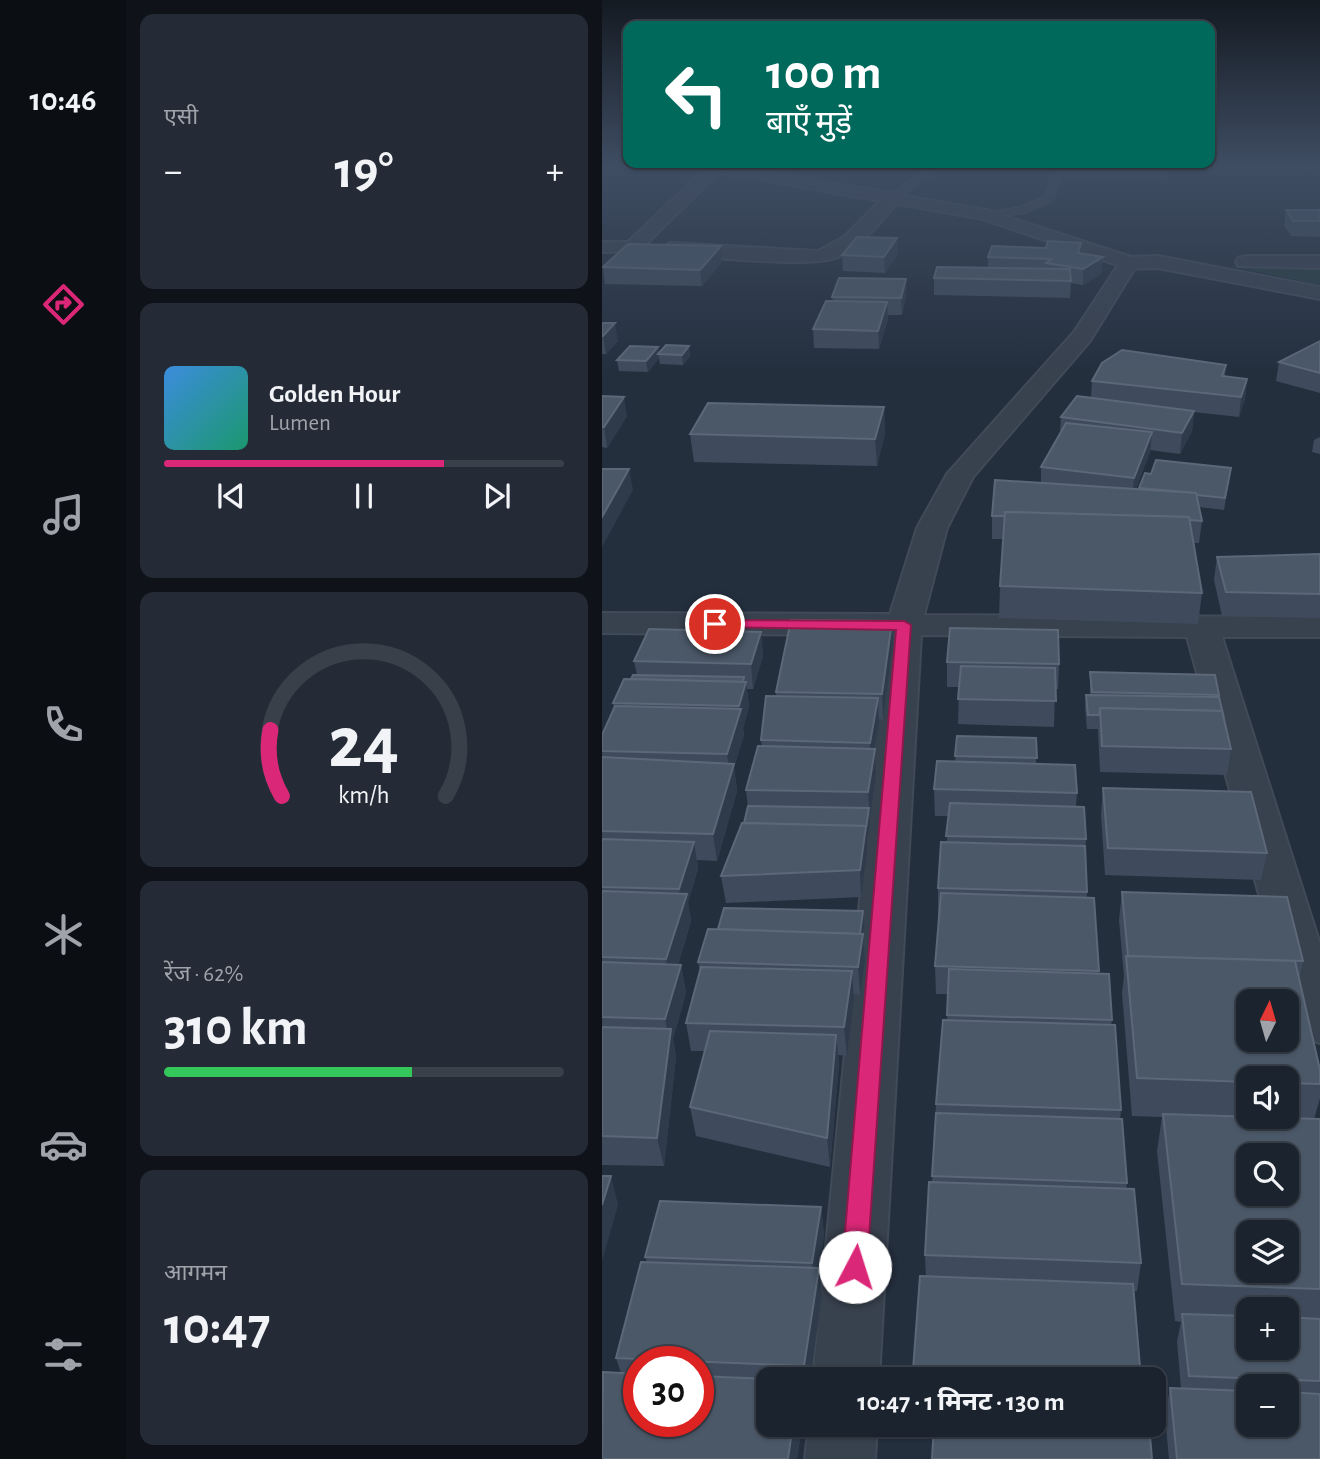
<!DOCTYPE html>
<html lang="hi">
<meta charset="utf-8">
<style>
body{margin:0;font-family:"Alegreya Sans","Noto Sans Devanagari",sans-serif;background:#242b36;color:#f1f3f6;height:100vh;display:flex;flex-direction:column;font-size:26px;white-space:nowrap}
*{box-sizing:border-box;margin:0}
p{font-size:23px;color:#a0a4aa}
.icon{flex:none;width:38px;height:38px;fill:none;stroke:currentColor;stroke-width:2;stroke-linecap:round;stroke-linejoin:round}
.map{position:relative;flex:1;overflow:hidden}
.drawer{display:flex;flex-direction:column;gap:14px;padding:14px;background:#0f1319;width:476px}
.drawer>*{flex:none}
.guide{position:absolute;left:21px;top:21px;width:592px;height:147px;border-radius:14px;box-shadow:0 2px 5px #0004,0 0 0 2px #39404a;background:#00695c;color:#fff;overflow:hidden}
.needle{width:46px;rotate:5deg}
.controls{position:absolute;left:634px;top:989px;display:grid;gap:14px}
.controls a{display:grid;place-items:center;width:63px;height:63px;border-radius:14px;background:#1b232e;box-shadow:0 2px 5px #0004,0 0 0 2px #39404a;font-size:35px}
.speed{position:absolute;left:21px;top:1346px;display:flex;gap:14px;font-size:35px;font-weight:700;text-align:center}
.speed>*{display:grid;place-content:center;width:91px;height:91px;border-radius:50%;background:#1b232e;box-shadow:0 2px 5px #0004,0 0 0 2px #39404a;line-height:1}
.speed .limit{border:10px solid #d22;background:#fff;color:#111}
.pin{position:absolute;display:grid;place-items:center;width:60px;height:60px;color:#fff;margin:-30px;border:4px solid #fff;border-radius:50%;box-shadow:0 2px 7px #0007}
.me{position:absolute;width:77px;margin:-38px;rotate:5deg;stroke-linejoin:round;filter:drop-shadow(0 0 5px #0008)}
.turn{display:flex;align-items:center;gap:24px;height:147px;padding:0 28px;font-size:32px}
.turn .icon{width:91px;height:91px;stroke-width:2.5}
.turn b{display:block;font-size:49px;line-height:60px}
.big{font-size:52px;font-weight:700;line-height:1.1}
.drawer .widget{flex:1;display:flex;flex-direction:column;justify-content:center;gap:10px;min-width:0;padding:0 24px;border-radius:14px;background:#242b36}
.drawer .dial{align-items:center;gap:0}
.dial svg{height:182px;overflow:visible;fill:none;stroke:#39404a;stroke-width:7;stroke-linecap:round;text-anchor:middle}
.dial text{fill:#f1f3f6;stroke:none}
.song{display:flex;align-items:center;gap:21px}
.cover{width:84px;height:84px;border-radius:10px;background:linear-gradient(135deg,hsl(210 70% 55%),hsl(160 70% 35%))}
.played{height:7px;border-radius:4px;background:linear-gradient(90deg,#db2777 70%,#39404a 70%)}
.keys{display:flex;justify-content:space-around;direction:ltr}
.heat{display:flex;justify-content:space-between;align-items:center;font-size:38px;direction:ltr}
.charge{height:10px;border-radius:5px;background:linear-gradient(90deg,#34c759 62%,#39404a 0)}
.trip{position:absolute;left:154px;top:1367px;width:410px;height:70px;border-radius:14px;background:#1b232e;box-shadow:0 2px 5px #0004,0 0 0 2px #39404a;font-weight:700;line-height:70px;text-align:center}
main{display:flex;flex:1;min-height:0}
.tab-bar{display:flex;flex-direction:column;width:126px;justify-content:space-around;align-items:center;background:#0b0e12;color:#a0a4aa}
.tab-bar .icon{width:49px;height:49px}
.tab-bar .selected{color:#db2777}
.tab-bar b{font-size:32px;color:#f1f3f6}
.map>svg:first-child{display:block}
</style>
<main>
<nav class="tab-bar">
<b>10:46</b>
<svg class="icon selected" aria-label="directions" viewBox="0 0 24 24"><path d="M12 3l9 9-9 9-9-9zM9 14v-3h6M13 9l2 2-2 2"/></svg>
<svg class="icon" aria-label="music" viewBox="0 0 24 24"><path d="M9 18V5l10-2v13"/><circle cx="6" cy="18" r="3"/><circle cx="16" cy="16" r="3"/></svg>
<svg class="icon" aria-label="phone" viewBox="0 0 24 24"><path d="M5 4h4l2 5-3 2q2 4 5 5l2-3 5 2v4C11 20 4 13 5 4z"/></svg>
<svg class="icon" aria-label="climate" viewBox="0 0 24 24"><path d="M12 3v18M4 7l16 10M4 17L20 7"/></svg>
<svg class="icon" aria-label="car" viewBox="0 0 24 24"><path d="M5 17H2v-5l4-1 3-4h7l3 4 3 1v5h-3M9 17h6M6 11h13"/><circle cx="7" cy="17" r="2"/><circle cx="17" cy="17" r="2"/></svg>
<svg class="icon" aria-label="filters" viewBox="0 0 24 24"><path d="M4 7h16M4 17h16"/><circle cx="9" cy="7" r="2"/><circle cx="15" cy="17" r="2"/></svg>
</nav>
<section class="drawer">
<div class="widget"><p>एसी</p>
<div class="heat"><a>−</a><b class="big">19°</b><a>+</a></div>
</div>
<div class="widget">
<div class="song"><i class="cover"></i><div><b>Golden Hour</b><p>Lumen</p></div></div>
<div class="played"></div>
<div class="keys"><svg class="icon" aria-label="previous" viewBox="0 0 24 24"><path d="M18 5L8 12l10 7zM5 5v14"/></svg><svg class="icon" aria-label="pause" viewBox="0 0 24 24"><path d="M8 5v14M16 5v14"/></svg><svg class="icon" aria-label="next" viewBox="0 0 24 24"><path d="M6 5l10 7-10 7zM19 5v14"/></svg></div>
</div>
<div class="widget dial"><svg viewBox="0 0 100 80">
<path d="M14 69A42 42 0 1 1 86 69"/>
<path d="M14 69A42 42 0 0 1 9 40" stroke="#db2777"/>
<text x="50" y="56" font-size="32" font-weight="700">24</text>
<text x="50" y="72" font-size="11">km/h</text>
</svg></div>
<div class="widget"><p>रेंज · 62%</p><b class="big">310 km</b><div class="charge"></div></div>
<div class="widget"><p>आगमन</p><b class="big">10:47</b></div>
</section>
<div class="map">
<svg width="718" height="1459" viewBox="0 0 718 1459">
<rect width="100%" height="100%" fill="#242f3e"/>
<polygon fill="#263c3f" points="627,266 718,266 718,285"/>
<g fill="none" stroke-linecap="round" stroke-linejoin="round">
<defs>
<g id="service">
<polygon points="330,166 340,166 294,199 288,199 288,195"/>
<polygon points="454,166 463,166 450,201 425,212 384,218 379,215 419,207 443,197"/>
</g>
<g id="minor">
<polygon points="106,166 121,168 37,251 0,252 0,242 26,242"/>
<path d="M291,192L299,197C283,218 261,245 236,257C210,269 103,256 68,255L59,249L68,243L216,251L242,237L285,194Z"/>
<polygon points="527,257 536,263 488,341 371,477 345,528 322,615 718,617 718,637 620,637 718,944 718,1043 700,1037 693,1023 585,637 319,635 277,1379 211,1379 284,635 0,633 0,613 288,614 315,528 345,474 472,332 520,259"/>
<polygon points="207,1424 275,1424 273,1459 203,1459"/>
</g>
<g id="tertiary">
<polygon points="97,166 132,166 384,210 529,257 556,256 718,287 718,299 556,268 527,269 381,219 104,170"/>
<polygon points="643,256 718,256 718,268 636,266 634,262 636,258"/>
</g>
</defs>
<use href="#service" stroke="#414a57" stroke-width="3"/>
<use href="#minor" stroke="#414a57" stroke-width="4"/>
<use href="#tertiary" stroke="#414a57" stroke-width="4"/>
<use href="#service" fill="#38414e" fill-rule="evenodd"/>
<use href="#minor" fill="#38414e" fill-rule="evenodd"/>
<use href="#tertiary" fill="#38414e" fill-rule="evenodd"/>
</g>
<g fill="#3f4b5c" fill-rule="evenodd">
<polygon points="462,166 567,166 566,181 461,178"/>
<polygon points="640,166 708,166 707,169"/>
<polygon points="684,210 718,210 718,237 689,236 682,225"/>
<polygon points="295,238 296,254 283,273 241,271 240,255"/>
<polygon points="479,243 478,253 500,273 481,285 469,283 468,298 332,295 332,278 386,268 386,257"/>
<polygon points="120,262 100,286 3,284 1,267"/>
<polygon points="304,296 300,315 286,315 286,319 277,349 212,348 211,329 231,301 230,297"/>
<polygon points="0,323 16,341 4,354 0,354"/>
<polygon points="718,341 718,393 674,381 677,362"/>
<polygon points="87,346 88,356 81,365 58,364 57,358 46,372 17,371 15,360 56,347 57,353"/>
<polygon points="624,365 623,376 645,379 643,398 637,417 592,412 590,431 578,454 548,450 534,489 537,489 549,474 629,468 622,510 597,507 600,521 597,543 592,543 600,593 596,624 397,618 398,586 401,539 390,539 390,516 439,483 439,467 458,434 459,417 489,397 490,381"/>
<polygon points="0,396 25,416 5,448 0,447"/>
<polygon points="282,407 283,433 275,466 92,462 88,434"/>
<polygon points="718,437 718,454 710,452 712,440"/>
<polygon points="718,554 718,618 620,616 612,580 615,557"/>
<polygon points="290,621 291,646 281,720 277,719 273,749 274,775 265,842 265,853 259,897 124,903 119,876 142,823 146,807 144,790 160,746 159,740 174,696 174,692"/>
<polygon points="159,632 161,656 151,689 145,689 147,707 141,728 142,735 132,767 135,791 115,861 95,860 96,869 86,902 89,921 76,965 79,965 84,993 71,1039 74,1057 62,1166 0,1165 0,735 12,708 11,703 29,679 35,675 32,661"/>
<polygon points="345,662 457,664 456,689 453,689 452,727 356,724 357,687 345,687"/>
<polygon points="488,672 617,695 617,697 629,749 625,775 498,772 496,729 485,729 483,708 484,695 488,695"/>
<polygon points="355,736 434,738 434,764 475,793 474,806 484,839 483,850 485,897 497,974 510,1020 509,1025 519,1110 518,1119 525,1183 524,1189 539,1263 535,1291 531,1291 539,1379 311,1379 311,1370 324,1276 323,1255 330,1182 334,1104 345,1020 346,994 334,994 333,966 337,916 336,916 336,888 345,842 346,816 333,816 332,789 353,762"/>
<polygon points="501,788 665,853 659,880 503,875 499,815"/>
<path d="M520,892L701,961L697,980L718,1070V1098L712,1119H718V1459H567L563,1415L568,1388H579L575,1341L579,1322L573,1321L555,1151L560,1117L530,1116L520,993L522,976L517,920ZM646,1078H684V1116H646ZM646,1309H684V1348H646ZM646,1386H684V1424H646Z"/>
<polygon points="262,926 261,935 263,961 258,995 252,994 252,999 245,1056 236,1055 237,1063 228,1167 94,1136 88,1107 102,1051 89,1051 84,1023 98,972 96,962"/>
<path d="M58,1201L219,1207L222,1235L217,1268L220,1296L208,1379H166V1424H200L195,1459H0V1374L1,1372L19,1373L14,1358L39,1262H45L43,1257ZM37,1362H96V1421H37Z"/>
</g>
<g fill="#2f3b4b">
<polygon points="295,238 296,254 283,273 282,257"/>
<polygon points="119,246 120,262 100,286 98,270"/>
<polygon points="501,257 500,273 481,285 481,269"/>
<polygon points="304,279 304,296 300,315 299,298"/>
<polygon points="285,302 286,319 277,349 276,331"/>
<polygon points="13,323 16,341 4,354 1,336"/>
<polygon points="87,346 88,356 81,365 80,355"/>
<polygon points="56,347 57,358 46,372 44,361"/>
<polygon points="645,379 643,398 637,417 639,397"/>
<polygon points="22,397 25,416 5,448 2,427"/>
<polygon points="282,407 283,433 275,466 273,439"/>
<polygon points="592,411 590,431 578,454 580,433"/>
<polygon points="550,432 548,453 530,499 532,478"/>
<polygon points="27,469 31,490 0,547 0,517"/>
<polygon points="290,621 291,646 281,720 280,694"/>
<polygon points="159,632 161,656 151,689 149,664"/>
<polygon points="142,677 143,685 144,682 147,707 141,728 142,735 132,767 135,791 115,861 111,834 128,777 125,754 138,712 137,706 138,690"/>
<polygon points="276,698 277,723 269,769 268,743"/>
<polygon points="273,749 274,775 268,819 266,792"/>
<polygon points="267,808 268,823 265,842 265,853 259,897 258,870"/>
<polygon points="92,842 96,869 86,902 89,921 69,987 64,959 80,908 77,889"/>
<polygon points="261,911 262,926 261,935 263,961 258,995 256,967 257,939"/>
<polygon points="79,965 84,993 71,1039 74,1057 62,1166 55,1138 67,1041 63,1019"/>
<polygon points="250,971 252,999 245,1056 242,1027"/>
<polygon points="234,1035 237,1063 228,1167 225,1138"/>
<polygon points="9,1176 16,1205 0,1261 0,1205"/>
<polygon points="219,1207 222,1235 217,1268 220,1296 208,1379 204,1379 202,1366 213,1291 210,1263"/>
<polygon points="191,1424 200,1424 195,1459 186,1459"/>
</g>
<g fill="#4b5868" stroke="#5c6777" stroke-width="2" fill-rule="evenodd">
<polygon points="684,210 718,210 718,221 691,221"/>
<polygon points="255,237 295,238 282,257 240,255"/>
<polygon points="446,241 479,243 476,253 501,257 481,269 444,263 449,259 386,257 390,246 444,248"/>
<polygon points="26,244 119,246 98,270 1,267"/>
<polygon points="335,267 468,269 469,281 332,278"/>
<polygon points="237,278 304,279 299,298 230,297"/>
<polygon points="224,301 285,302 276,331 211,329"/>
<polygon points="0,323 13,323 1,336 0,336"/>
<polygon points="718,341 718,373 677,362"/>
<polygon points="64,345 87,346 80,355 56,354"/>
<polygon points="28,346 56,347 44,361 15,360"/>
<polygon points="520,350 624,365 620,376 645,379 639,397 490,381 500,363"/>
<polygon points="0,396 22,397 2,427 0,427"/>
<polygon points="475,396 592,411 580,433 459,417"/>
<polygon points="106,403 282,407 273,439 88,434"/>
<polygon points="464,423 550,432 532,478 439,467"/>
<polygon points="554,460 629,468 623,498 595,495 594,493 537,488 543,473 549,474"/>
<polygon points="0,469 27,469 0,517"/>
<polygon points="393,480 594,493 600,521 588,520 587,517 403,512 403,516 390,516"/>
<polygon points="403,512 587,517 600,593 398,586"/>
<polygon points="718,554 718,594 624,592 615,557"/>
<polygon points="189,620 290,621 280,694 174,692"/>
<polygon points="348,628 456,630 457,664 345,662"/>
<polygon points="47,629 159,632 149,664 32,661"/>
<polygon points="359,666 453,668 454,701 356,699"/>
<polygon points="488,672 613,675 617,695 490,692"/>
<polygon points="31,675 142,677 141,682 29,679"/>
<polygon points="22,679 144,682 137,706 11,703"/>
<polygon points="484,695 617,697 622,718 620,711 498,708 497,715 486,715"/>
<polygon points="164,696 276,698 268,743 159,740"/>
<polygon points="13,706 139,709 125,754 0,751 0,735"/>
<polygon points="498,708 620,711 629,749 500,746"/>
<polygon points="355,736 434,738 435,758 353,756"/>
<polygon points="156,746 273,749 266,792 144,790"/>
<polygon points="0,757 132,764 111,834 0,831"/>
<polygon points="335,761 473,765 475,793 332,789"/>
<polygon points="501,788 649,792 665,853 506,848"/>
<polygon points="348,803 482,807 484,839 344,836"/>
<polygon points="146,806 267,808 264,828 264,826 142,823"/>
<polygon points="140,823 264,826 258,870 119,876"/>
<polygon points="0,839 92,842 77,889 0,887"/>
<polygon points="339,842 483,846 485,892 336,888"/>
<polygon points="0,891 85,894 64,959 0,957"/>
<polygon points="520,892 685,897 701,961 526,956"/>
<polygon points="339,893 492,898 497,971 333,966"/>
<polygon points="122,908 261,911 258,934 116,929"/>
<polygon points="106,929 261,934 256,967 96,962"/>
<path d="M524,956L693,961L718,1070V1084L684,1083V1078H646V1082L535,1078ZM646,1001H684V1040H646Z"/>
<polygon points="0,962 79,965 63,1019 0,1017"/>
<polygon points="99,967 250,971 242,1027 84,1023"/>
<polygon points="347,969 507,974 510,1020 345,1015"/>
<polygon points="341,1020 513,1025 519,1110 334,1104"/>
<polygon points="0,1027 69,1029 55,1138 0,1136"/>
<polygon points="108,1031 234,1035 225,1138 88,1107"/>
<polygon points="334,1113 520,1119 525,1183 330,1176"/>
<path d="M561,1114L718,1119V1289L580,1284ZM646,1155H684V1194H646ZM646,1232H684V1270H646Z"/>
<polygon points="0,1176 9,1176 0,1205"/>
<polygon points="327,1182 532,1189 539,1263 323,1255"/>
<polygon points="58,1201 219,1207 210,1263 43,1257"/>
<polygon points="39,1262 217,1268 202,1366 14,1358"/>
<polygon points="318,1276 531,1284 539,1379 311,1370"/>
<polygon points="580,1314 646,1316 646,1348 684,1348 684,1317 718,1319 718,1381 587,1376"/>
<polygon points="1,1372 37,1374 37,1421 96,1421 96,1376 166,1379 166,1424 191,1424 186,1459 0,1459"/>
<polygon points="568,1388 646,1391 646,1424 684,1424 684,1392 718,1394 718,1459 575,1459"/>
<polygon points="332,1424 547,1424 550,1459 330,1459"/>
</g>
<linearGradient id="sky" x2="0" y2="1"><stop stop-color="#141a22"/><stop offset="0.45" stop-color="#3f4d63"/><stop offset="1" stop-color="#3f4d63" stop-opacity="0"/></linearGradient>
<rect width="718" height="371" fill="url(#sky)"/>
<polygon fill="#db2777" stroke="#8e194d" stroke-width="2" points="113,620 302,621 309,625 265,1267 261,1276 253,1279 244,1276 240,1267 294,630 108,627 108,621"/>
</svg>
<div class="controls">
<a><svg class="needle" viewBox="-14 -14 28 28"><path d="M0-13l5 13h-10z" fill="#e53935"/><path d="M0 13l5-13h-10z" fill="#a0a4aa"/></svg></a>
<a><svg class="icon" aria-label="sound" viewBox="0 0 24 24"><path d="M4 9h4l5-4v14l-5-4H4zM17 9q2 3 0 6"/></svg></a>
<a><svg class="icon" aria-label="search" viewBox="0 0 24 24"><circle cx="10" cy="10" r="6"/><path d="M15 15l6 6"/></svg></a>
<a><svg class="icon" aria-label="layers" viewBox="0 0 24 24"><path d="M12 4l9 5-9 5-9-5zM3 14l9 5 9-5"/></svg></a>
<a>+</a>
<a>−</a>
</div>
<div class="speed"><div class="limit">30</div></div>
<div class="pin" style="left:113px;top:624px;background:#d93025"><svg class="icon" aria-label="arrive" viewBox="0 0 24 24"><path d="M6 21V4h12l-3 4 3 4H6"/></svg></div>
<svg class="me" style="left:253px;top:1267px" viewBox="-20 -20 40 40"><circle r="19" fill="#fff"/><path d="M0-13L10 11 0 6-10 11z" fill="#db2777"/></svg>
<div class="trip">10:47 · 1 मिनट · 130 m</div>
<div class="guide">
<div class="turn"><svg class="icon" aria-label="left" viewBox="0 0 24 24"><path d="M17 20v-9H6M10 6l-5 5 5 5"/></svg><div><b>100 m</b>बाएँ मुड़ें</div></div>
</div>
</div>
</main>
